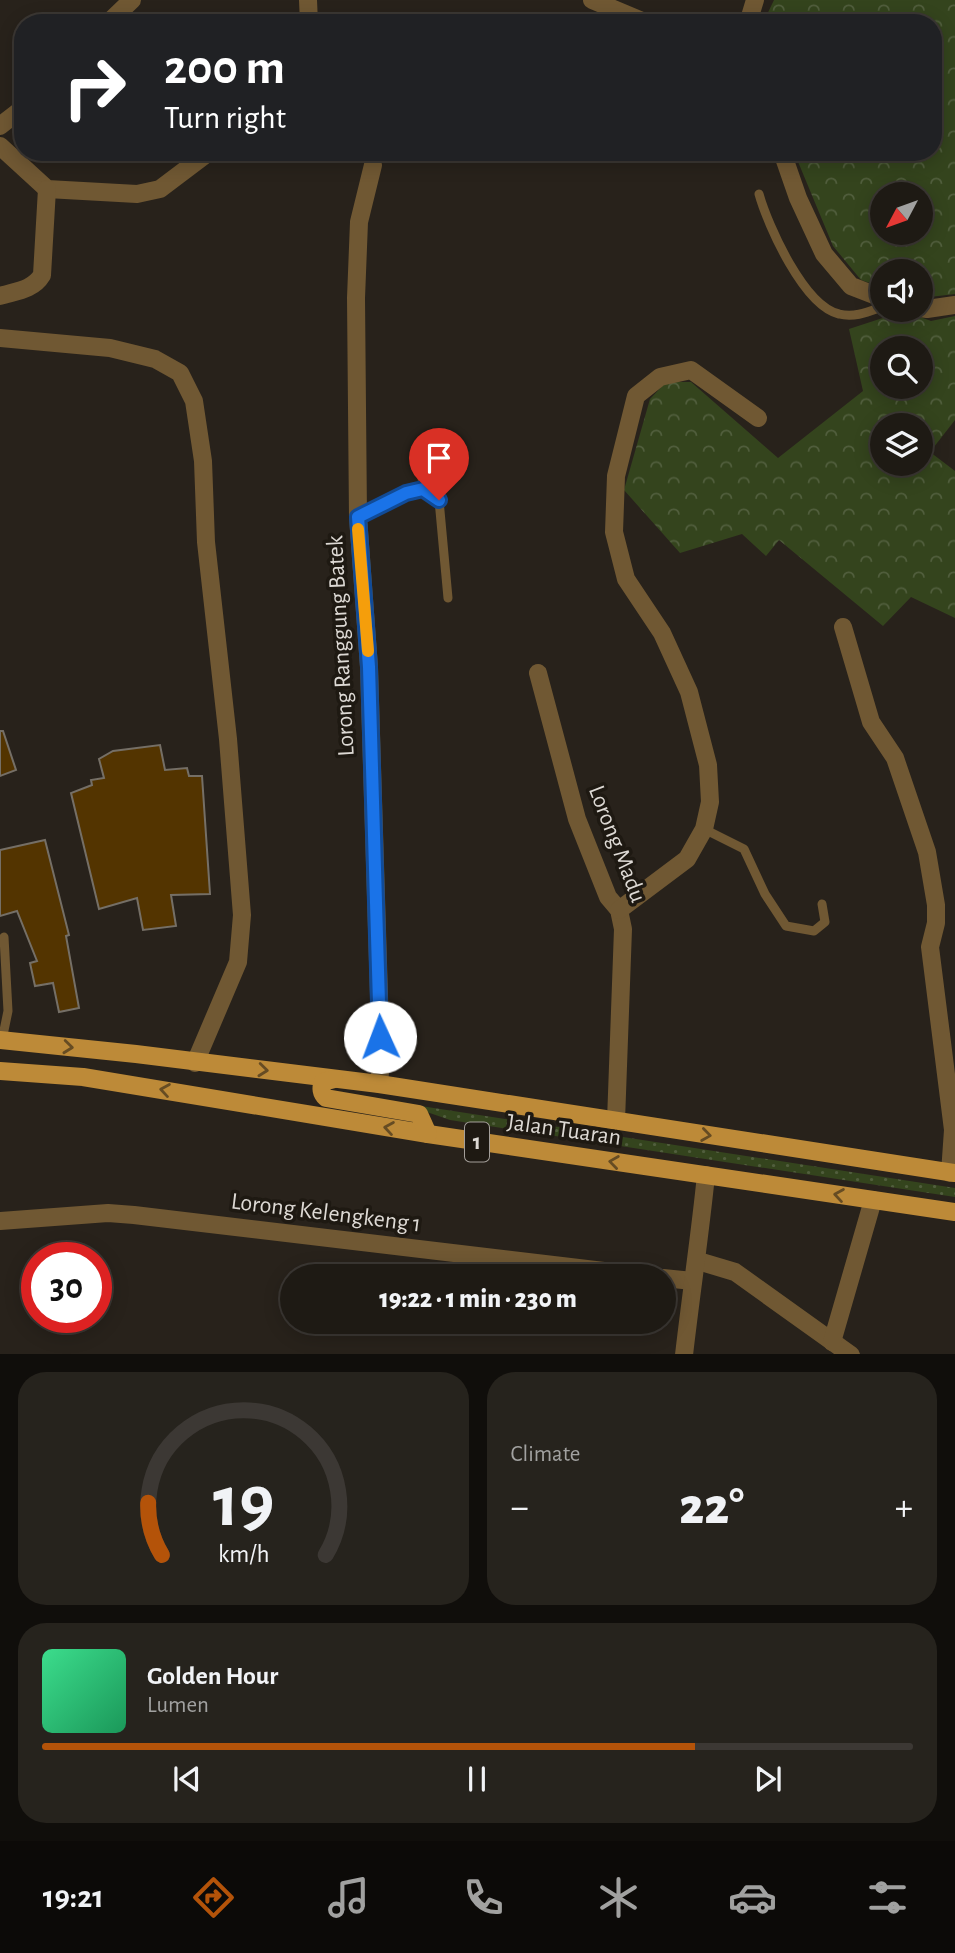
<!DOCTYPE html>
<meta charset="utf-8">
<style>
body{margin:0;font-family:"Alegreya Sans",sans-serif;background:#26231d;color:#f1f3f6;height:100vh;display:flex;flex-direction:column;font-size:26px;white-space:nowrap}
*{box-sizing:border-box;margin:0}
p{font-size:23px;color:#a1a1a0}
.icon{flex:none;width:38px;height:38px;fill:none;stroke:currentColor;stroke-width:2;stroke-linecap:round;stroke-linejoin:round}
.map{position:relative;height:1354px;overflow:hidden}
.details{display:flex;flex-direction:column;gap:18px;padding:18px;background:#100e0b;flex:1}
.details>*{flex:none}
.hud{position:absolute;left:14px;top:14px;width:928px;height:147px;border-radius:28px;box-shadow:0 4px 18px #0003,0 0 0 2px #3c3834;background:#202124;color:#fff;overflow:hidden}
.needle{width:46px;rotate:229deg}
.fabs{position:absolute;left:870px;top:182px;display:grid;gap:14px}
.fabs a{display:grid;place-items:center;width:63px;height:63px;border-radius:50%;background:#1e1a14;box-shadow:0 4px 18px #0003,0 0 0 2px #3c3834;font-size:35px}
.speed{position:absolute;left:21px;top:1242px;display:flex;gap:14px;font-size:35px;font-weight:700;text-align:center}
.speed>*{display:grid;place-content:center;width:91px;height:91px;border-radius:50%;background:#1e1a14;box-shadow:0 4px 18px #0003,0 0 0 2px #3c3834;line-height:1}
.speed .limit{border:10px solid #d22;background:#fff;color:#111}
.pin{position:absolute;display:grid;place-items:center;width:60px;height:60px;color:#fff;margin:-72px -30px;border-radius:50% 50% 50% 0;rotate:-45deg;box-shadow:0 0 7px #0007}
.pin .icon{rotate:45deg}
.me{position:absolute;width:77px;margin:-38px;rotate:358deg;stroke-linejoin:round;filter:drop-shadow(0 0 5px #0008)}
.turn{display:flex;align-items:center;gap:24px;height:147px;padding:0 35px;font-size:32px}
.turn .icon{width:91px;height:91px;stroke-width:2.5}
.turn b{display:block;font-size:49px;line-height:60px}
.big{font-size:52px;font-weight:800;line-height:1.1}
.details .tile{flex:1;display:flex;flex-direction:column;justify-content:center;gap:10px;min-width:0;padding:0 24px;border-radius:28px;background:#26231d}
.details .dial{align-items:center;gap:0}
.dial svg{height:182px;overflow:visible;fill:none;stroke:#3c3834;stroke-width:7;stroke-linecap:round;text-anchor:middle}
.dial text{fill:#f1f3f6;stroke:none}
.song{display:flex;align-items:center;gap:21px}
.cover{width:84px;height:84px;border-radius:10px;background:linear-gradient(135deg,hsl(150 70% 55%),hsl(150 70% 35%))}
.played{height:7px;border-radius:4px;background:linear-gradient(90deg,#b45309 75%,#3c3834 75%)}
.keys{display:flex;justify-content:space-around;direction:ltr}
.heat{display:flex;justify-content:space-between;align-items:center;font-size:38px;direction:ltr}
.details .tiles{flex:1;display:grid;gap:18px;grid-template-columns:1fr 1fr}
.tile:last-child{grid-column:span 2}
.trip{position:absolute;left:280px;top:1264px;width:396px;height:70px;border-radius:35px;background:#1e1a14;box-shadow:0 4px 18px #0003,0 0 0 2px #3c3834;font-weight:800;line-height:70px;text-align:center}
.menu{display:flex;height:112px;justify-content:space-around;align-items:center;background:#0c0a08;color:#a1a1a0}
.menu .icon{width:49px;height:49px}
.menu .active{color:#b45309}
.menu b{font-size:32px;color:#f1f3f6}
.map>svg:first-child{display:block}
</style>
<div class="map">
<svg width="955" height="1355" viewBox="0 0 955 1355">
<defs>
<pattern id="green-dots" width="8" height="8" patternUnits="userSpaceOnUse" patternTransform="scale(1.75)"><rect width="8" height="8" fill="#34441d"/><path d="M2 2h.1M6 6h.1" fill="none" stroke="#515e3d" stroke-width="1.8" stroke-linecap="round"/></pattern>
<pattern id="forest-crowns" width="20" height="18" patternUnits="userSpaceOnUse" patternTransform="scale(1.75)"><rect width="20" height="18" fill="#34441d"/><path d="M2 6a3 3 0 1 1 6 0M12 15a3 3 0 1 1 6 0" fill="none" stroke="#515e3d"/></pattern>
</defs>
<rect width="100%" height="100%" fill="#28221b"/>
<polygon fill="url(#green-dots)" points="330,1092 955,1188 955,1197 450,1120 424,1111"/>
<g fill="url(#forest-crowns)" fill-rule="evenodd">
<path d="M774,0H955V294L921,298L920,271H882V287L861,280L833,246L794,152H933V23H763ZM882,194H920V233H882Z"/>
<path d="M904,311L931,321L955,316V420L930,452L955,471V618L911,597L883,626L779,540L766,556L742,534L680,553L624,490L650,399L666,382H691L778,458L863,391L849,329ZM882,348H920V387H882ZM882,425H920V464H882Z"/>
</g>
<g fill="#533400" stroke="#756f66" stroke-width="2">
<polygon points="0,731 3,731 16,770 0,776"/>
<polygon points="160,745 165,770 187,768 189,776 202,776 210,894 171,895 176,926 143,930 137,898 99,909 71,793 92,785 91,780 104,778 99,759 113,751"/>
<polygon points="45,840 69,935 66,936 79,1008 59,1012 53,983 35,986 30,963 37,961 17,911 0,916 0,850"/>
</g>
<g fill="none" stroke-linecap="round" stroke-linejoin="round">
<g stroke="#705833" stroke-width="9">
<path d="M759,194C768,226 804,306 839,314C854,318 868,312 882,307"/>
<polyline points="420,451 423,489"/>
<polyline points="358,517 406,493 423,489 439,500 448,598"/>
<polyline points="704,829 744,849 765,894 786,926 814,931 825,922 822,904"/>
<polyline points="2,1040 8,1011 4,937"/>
</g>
<g stroke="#705833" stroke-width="18">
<polyline points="308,0 309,23"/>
<polyline points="592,0 647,23"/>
<polyline points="108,23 132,0"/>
<polyline points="748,23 755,0"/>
<polyline points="0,126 23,108"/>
<polyline points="0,146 47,189 137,194 160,189 209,152"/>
<polyline points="782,152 798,198 824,254 851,286 882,298"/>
<polyline points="373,165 359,222 356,298 358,517 369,667 381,1061 379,1084"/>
<path d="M0,296C16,291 33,290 42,275L47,189"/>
<polyline points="920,308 927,309 955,305"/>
<polyline points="0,338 110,348 155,359 180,373 194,401 203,461 206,542 228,739 242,915 238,962 195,1063"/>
<polyline points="843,627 871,722 895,758 927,852 936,905 936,923 930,947 953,1130 950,1173"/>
<polyline points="538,673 577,819 608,897 619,910 623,929 616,1121"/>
<polyline points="619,910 687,859 704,829 710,802 708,765 689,692 662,633 626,579 614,532 616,476 636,396 660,377 691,370 758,418"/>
<polyline points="0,1221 108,1213 134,1215 646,1276"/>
<polyline points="698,1261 735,1272 851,1355"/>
<polyline points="663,1278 693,1281"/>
<polyline points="832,1342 873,1200"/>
<path d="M684,1355C691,1294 700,1235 706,1175"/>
</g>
<g stroke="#bd8a38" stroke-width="18">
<polyline points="0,1040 136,1054 379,1084 955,1173"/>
<polyline points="0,1071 83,1077 428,1134 955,1212"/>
<path d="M334,1079L323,1082C320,1089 321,1093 326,1098L419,1114L428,1134"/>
</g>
</g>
<defs><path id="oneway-chevron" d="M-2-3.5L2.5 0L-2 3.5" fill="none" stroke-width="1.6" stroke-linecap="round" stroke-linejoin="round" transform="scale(1.75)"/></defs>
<g stroke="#664c23">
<use href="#oneway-chevron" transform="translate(68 1047) rotate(6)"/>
<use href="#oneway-chevron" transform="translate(263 1070) rotate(6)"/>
<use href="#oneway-chevron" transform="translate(165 1090) rotate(-171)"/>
<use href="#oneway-chevron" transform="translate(389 1128) rotate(-171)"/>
<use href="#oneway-chevron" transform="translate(706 1135) rotate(8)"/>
<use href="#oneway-chevron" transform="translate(614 1162) rotate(-172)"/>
<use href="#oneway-chevron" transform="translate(839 1195) rotate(-171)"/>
</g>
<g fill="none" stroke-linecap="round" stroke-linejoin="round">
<defs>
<polyline id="route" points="380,1037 369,667 358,517 406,493 423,489 439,500"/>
</defs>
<use href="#route" stroke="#114b97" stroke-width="18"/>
<use href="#route" stroke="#1a73e8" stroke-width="12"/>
<polyline stroke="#f59e0b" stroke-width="12" points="358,529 368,651"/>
</g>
<g text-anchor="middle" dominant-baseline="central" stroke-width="7" stroke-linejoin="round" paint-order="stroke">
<rect fill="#1e1912" stroke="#a49f9a" stroke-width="2" x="465" y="1122.5" width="24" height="39" rx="5"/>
<g font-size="23" font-weight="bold" fill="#ddd9d4">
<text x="477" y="1142">1</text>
</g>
<g font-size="24" fill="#ddd9d4" stroke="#1e1912">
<text transform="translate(341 646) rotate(-93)">Lorong Ranggung Batek</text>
<text transform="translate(617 844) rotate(69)">Lorong Madu</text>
<text transform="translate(564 1130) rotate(8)">Jalan Tuaran</text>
<text transform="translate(326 1213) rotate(7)">Lorong Kelengkeng 1</text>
</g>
</g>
</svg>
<div class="fabs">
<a><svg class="needle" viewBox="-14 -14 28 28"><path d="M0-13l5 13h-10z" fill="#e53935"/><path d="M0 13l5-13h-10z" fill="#a1a1a0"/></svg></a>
<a><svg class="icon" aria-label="sound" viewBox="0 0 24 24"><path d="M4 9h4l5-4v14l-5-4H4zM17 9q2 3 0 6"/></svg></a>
<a><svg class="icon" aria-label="search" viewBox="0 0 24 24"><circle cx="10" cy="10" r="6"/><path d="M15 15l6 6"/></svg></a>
<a><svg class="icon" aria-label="layers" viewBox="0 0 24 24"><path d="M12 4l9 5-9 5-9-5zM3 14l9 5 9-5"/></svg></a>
</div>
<div class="speed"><div class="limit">30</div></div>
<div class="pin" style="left:439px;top:500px;background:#d93025"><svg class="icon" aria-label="arrive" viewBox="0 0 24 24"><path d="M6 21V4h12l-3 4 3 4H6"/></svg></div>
<svg class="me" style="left:380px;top:1037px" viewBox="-20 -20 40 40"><circle r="19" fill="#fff"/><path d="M0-13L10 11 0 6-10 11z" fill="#1a73e8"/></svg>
<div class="trip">19:22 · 1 min · 230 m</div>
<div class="hud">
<div class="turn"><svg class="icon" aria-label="right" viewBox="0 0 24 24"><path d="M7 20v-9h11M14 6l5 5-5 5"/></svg><div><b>200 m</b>Turn right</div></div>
</div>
</div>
<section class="details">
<div class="tiles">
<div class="tile dial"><svg viewBox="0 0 100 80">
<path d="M14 69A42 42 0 1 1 86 69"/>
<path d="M14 69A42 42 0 0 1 8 46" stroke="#b45309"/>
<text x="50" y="56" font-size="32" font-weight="700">19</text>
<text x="50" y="72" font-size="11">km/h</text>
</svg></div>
<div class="tile"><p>Climate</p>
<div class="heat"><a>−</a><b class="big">22°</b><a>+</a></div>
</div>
<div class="tile">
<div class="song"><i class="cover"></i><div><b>Golden Hour</b><p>Lumen</p></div></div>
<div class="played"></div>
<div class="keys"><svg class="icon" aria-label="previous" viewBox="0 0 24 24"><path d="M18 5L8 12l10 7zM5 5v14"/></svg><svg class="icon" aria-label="pause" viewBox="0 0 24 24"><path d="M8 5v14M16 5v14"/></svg><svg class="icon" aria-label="next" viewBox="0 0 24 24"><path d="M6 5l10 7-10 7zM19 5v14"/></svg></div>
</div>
</div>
</section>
<nav class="menu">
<b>19:21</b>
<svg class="icon active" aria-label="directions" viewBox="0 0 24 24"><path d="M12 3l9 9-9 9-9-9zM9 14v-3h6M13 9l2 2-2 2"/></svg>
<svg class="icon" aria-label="music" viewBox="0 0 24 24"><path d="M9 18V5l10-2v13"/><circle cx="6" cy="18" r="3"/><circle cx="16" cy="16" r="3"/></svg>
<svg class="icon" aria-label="phone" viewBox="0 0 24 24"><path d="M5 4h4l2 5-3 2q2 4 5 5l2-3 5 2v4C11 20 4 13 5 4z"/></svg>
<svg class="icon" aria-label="climate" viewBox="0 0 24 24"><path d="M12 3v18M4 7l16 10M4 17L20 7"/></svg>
<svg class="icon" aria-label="car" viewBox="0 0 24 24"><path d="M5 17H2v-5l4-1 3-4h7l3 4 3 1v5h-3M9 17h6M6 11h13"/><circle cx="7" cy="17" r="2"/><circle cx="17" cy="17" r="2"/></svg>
<svg class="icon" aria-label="filters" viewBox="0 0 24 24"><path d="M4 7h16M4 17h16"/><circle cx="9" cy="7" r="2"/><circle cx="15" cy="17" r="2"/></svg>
</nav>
